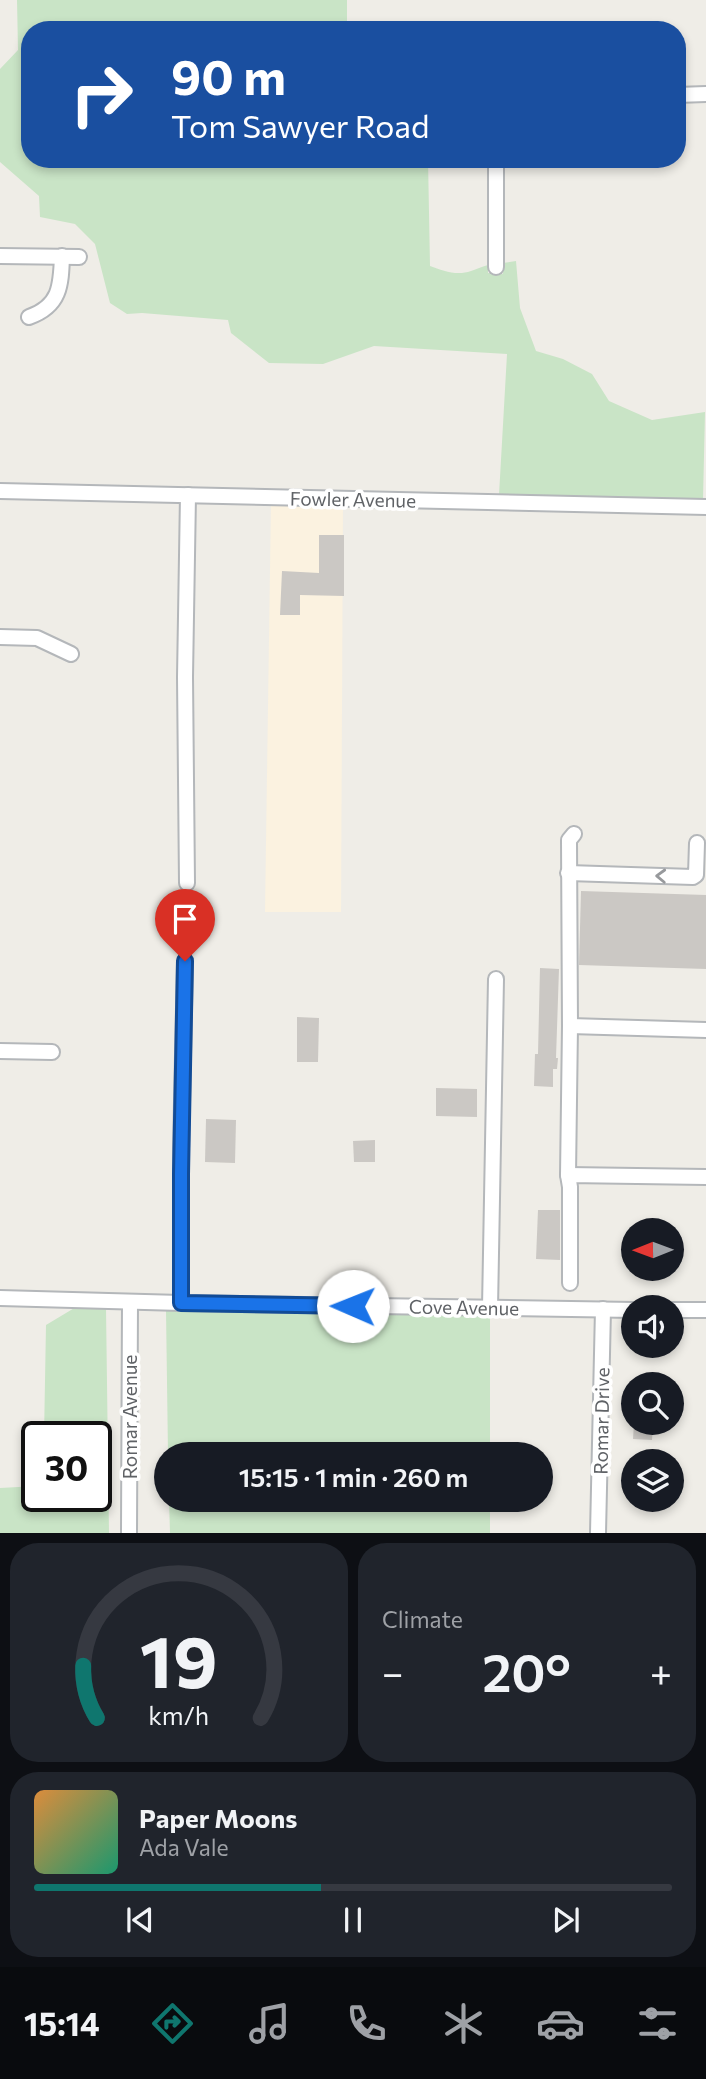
<!DOCTYPE html>
<meta charset="utf-8">
<style>
body{margin:0;font-family:Commissioner,sans-serif;background:#20242c;color:#f1f3f6;height:100vh;display:flex;flex-direction:column;font-size:26px;white-space:nowrap}
*{box-sizing:border-box;margin:0}
p{font-size:23px;color:#9ea1a6}
.icon{flex:none;width:38px;height:38px;fill:none;stroke:currentColor;stroke-width:2;stroke-linecap:round;stroke-linejoin:round}
.map{position:relative;height:1533px;overflow:hidden}
.side{display:flex;flex-direction:column;gap:10px;padding:10px;background:#0d0f14;flex:1}
.side>*{flex:none}
.hud{position:absolute;left:21px;top:21px;width:665px;height:147px;border-radius:28px;box-shadow:0 4px 10px #0003;background:#1a4fa0;color:#fff;overflow:hidden}
.needle{width:46px;rotate:269deg}
.controls{position:absolute;left:621px;top:1218px;display:grid;gap:14px}
.controls a{display:grid;place-items:center;width:63px;height:63px;border-radius:50%;background:#171b24;box-shadow:0 4px 10px #0003;font-size:35px}
.speed{position:absolute;left:21px;top:1421px;display:flex;gap:14px;font-size:35px;font-weight:700;text-align:center}
.speed>*{display:grid;place-content:center;width:91px;height:91px;border-radius:50%;background:#171b24;box-shadow:0 4px 10px #0003;line-height:1}
.speed .limit{border:4px solid #111;border-radius:10px;background:#fff;color:#111}
.pin{position:absolute;display:grid;place-items:center;width:60px;height:60px;color:#fff;margin:-72px -30px;border-radius:50% 50% 50% 0;rotate:-45deg;box-shadow:0 0 7px #0007}
.pin .icon{rotate:45deg}
.me{position:absolute;width:77px;margin:-38px;rotate:271deg;stroke-linejoin:round;filter:drop-shadow(0 0 5px #0008)}
.turn{display:flex;align-items:center;gap:24px;height:147px;padding:0 35px;font-size:32px}
.turn .icon{width:91px;height:91px;stroke-width:2.5}
.turn b{display:block;font-size:49px;line-height:60px}
.big{font-size:52px;font-weight:600;line-height:1.1}
.side .card{flex:1;display:flex;flex-direction:column;justify-content:center;gap:10px;min-width:0;padding:0 24px;border-radius:28px;background:#20242c}
.side .dial{align-items:center;gap:0}
.dial svg{height:182px;overflow:visible;fill:none;stroke:#363941;stroke-width:7;stroke-linecap:round;text-anchor:middle}
.dial text{fill:#f1f3f6;stroke:none}
.song{display:flex;align-items:center;gap:21px}
.cover{width:84px;height:84px;border-radius:10px;background:linear-gradient(135deg,hsl(30 70% 55%),hsl(160 70% 35%))}
.played{height:7px;border-radius:4px;background:linear-gradient(90deg,#0f766e 45%,#363941 45%)}
.keys{display:flex;justify-content:space-around;direction:ltr}
.heat{display:flex;justify-content:space-between;align-items:center;font-size:38px;direction:ltr}
.side .tiles{flex:1;display:grid;gap:10px;grid-template-columns:1fr 1fr}
.card:last-child{grid-column:span 2}
.trip{position:absolute;left:154px;top:1442px;width:399px;height:70px;border-radius:35px;background:#171b24;box-shadow:0 4px 10px #0003;font-weight:600;line-height:70px;text-align:center}
.menu{display:flex;height:112px;justify-content:space-around;align-items:center;background:#090b0e;color:#9ea1a6}
.menu .icon{width:49px;height:49px}
.menu .on{color:#0f766e}
.menu b{font-size:32px;color:#f1f3f6}
.map>svg:first-child{display:block}
</style>
<div class="map">
<svg width="706" height="1533" viewBox="0 0 706 1533">
<rect width="100%" height="100%" fill="#efede7"/>
<polygon fill="#fbf2e0" points="271,503 343,505 341,912 265,912"/>
<g fill="#c9e4c6">
<path d="M17,0H347V30H30V159H428L430,266C443,271 457,276 471,271C477,269 481,267 488,265V273L503,274V263L516,261L520,308L536,351L563,359L592,374L609,401L652,420L705,412L703,500L499,495L507,354L374,346L323,364L269,363L231,333L228,320L142,313L127,314L110,303L95,244L75,224L40,217L39,196L0,162V69L18,50Z"/>
<polygon points="76,1307 106,1308 109,1533 0,1533 0,1488 37,1486 37,1496 96,1496 96,1437 44,1437 46,1325"/>
<polygon points="166,1310 490,1314 490,1454 168,1454"/>
<polygon points="169,1500 490,1500 490,1533 170,1533"/>
</g>
<g fill="#cbc8c4">
<polygon points="319,535 344,535 344,596 300,595 300,615 280,615 282,571 319,573"/>
<polygon points="581,891 706,895 706,969 579,965"/>
<polygon points="540,968 559,969 556,1058 558,1058 557,1069 553,1069 553,1087 534,1086 535,1054 538,1054"/>
<polygon points="297,1017 319,1018 318,1062 297,1062"/>
<polygon points="436,1088 477,1089 477,1117 436,1116"/>
<polygon points="206,1119 236,1120 235,1163 205,1162"/>
<polygon points="375,1140 375,1162 354,1162 353,1141"/>
<polygon points="538,1210 560,1210 560,1260 536,1259"/>
<polygon points="634,1423 653,1423 652,1440 633,1439"/>
</g>
<g fill="none" stroke-linecap="round" stroke-linejoin="round">
<defs>
<g id="minor">
<polyline points="677,95 706,94"/>
<polyline points="0,256 79,257"/>
<polyline points="496,267 496,159"/>
<path d="M29,317C60,306 61,286 62,256"/>
<polyline points="0,491 706,507"/>
<polyline points="0,637 37,638 71,654"/>
<polyline points="568,873 693,877 696,875 697,843"/>
<polyline points="187,883 185,677 188,495"/>
<polyline points="570,1026 706,1030"/>
<polyline points="0,1051 52,1052"/>
<polyline points="568,1175 570,1026 569,840 574,834"/>
<polyline points="570,1283 570,1187 568,1175 706,1177"/>
<polyline points="0,1298 181,1303 634,1310"/>
<polyline points="181,1303 181,1148 185,961"/>
<polyline points="490,1308 496,979"/>
<polyline points="672,1310 706,1310"/>
<polyline points="129,1533 130,1302"/>
<polyline points="598,1533 603,1309"/>
</g>
</defs>
<use href="#minor" stroke="#b4b7ba" stroke-width="18"/>
<use href="#minor" stroke="#fff" stroke-width="14"/>
</g>
<defs><path id="oneway-chevron" d="M-2-3.5L2.5 0L-2 3.5" fill="none" stroke-width="1.6" stroke-linecap="round" stroke-linejoin="round" transform="scale(1.75)"/></defs>
<use stroke="#97999c" href="#oneway-chevron" transform="translate(661 876) rotate(-178)"/>
<g fill="none" stroke-linecap="round" stroke-linejoin="round">
<defs>
<polyline id="route" points="185,961 181,1174 181,1303 353,1306"/>
</defs>
<use href="#route" stroke="#114b97" stroke-width="18"/>
<use href="#route" stroke="#1a73e8" stroke-width="12"/>
</g>
<g text-anchor="middle" dominant-baseline="central" stroke-width="7" stroke-linejoin="round" paint-order="stroke">
<g font-size="19" fill="#5f6266" stroke="#fff">
<text transform="translate(353 499) rotate(1)">Fowler Avenue</text>
<text transform="translate(464 1307) rotate(1)">Cove Avenue</text>
<text transform="translate(129 1417) rotate(-90)">Romar Avenue</text>
<text transform="translate(601 1421) rotate(-89)">Romar Drive</text>
</g>
</g>
</svg>
<div class="controls">
<a><svg class="needle" viewBox="-14 -14 28 28"><path d="M0-13l5 13h-10z" fill="#e53935"/><path d="M0 13l5-13h-10z" fill="#9ea1a6"/></svg></a>
<a><svg class="icon" aria-label="sound" viewBox="0 0 24 24"><path d="M4 9h4l5-4v14l-5-4H4zM17 9q2 3 0 6"/></svg></a>
<a><svg class="icon" aria-label="search" viewBox="0 0 24 24"><circle cx="10" cy="10" r="6"/><path d="M15 15l6 6"/></svg></a>
<a><svg class="icon" aria-label="layers" viewBox="0 0 24 24"><path d="M12 4l9 5-9 5-9-5zM3 14l9 5 9-5"/></svg></a>
</div>
<div class="speed"><div class="limit">30</div></div>
<div class="pin" style="left:185px;top:961px;background:#d93025"><svg class="icon" aria-label="arrive" viewBox="0 0 24 24"><path d="M6 21V4h12l-3 4 3 4H6"/></svg></div>
<svg class="me" style="left:353px;top:1306px" viewBox="-20 -20 40 40"><circle r="19" fill="#fff"/><path d="M0-13L10 11 0 6-10 11z" fill="#1a73e8"/></svg>
<div class="trip">15:15 · 1 min · 260 m</div>
<div class="hud">
<div class="turn"><svg class="icon" aria-label="right" viewBox="0 0 24 24"><path d="M7 20v-9h11M14 6l5 5-5 5"/></svg><div><b>90 m</b>Tom Sawyer Road</div></div>
</div>
</div>
<section class="side">
<div class="tiles">
<div class="card dial"><svg viewBox="0 0 100 80">
<path d="M14 69A42 42 0 1 1 86 69"/>
<path d="M14 69A42 42 0 0 1 8 46" stroke="#0f766e"/>
<text x="50" y="56" font-size="32" font-weight="700">19</text>
<text x="50" y="72" font-size="11">km/h</text>
</svg></div>
<div class="card"><p>Climate</p>
<div class="heat"><a>−</a><b class="big">20°</b><a>+</a></div>
</div>
<div class="card">
<div class="song"><i class="cover"></i><div><b>Paper Moons</b><p>Ada Vale</p></div></div>
<div class="played"></div>
<div class="keys"><svg class="icon" aria-label="previous" viewBox="0 0 24 24"><path d="M18 5L8 12l10 7zM5 5v14"/></svg><svg class="icon" aria-label="pause" viewBox="0 0 24 24"><path d="M8 5v14M16 5v14"/></svg><svg class="icon" aria-label="next" viewBox="0 0 24 24"><path d="M6 5l10 7-10 7zM19 5v14"/></svg></div>
</div>
</div>
</section>
<nav class="menu">
<b>15:14</b>
<svg class="icon on" aria-label="directions" viewBox="0 0 24 24"><path d="M12 3l9 9-9 9-9-9zM9 14v-3h6M13 9l2 2-2 2"/></svg>
<svg class="icon" aria-label="music" viewBox="0 0 24 24"><path d="M9 18V5l10-2v13"/><circle cx="6" cy="18" r="3"/><circle cx="16" cy="16" r="3"/></svg>
<svg class="icon" aria-label="phone" viewBox="0 0 24 24"><path d="M5 4h4l2 5-3 2q2 4 5 5l2-3 5 2v4C11 20 4 13 5 4z"/></svg>
<svg class="icon" aria-label="climate" viewBox="0 0 24 24"><path d="M12 3v18M4 7l16 10M4 17L20 7"/></svg>
<svg class="icon" aria-label="car" viewBox="0 0 24 24"><path d="M5 17H2v-5l4-1 3-4h7l3 4 3 1v5h-3M9 17h6M6 11h13"/><circle cx="7" cy="17" r="2"/><circle cx="17" cy="17" r="2"/></svg>
<svg class="icon" aria-label="filters" viewBox="0 0 24 24"><path d="M4 7h16M4 17h16"/><circle cx="9" cy="7" r="2"/><circle cx="15" cy="17" r="2"/></svg>
</nav>
